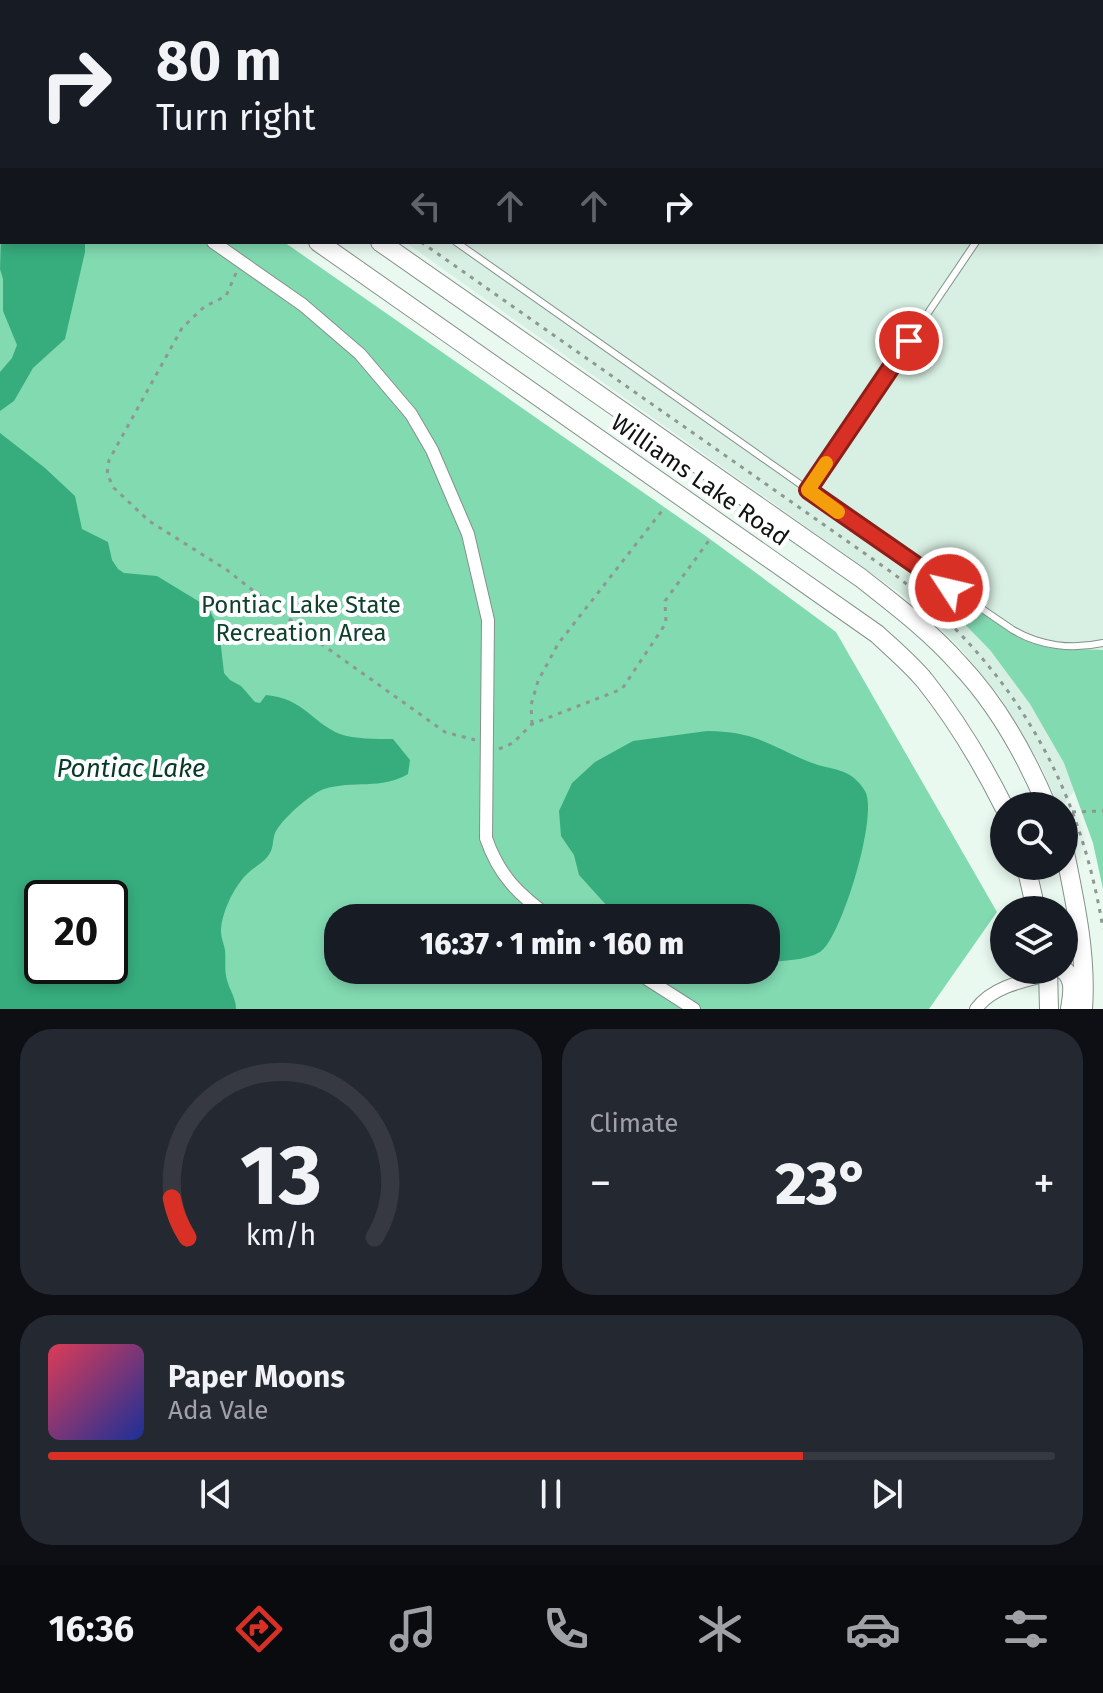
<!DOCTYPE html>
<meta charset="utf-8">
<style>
body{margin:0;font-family:"Fira Sans",sans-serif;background:#242831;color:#f1f3f6;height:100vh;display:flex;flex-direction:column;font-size:30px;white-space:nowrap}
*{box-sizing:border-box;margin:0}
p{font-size:26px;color:#9ea1a6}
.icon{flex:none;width:44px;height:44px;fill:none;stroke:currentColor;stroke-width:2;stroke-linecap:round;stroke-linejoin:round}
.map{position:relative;height:1009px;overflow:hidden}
.panel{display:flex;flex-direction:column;gap:20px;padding:20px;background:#0d0f14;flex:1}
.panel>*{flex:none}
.guide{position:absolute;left:0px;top:0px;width:1104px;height:244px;box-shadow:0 4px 12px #0003;background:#171b24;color:#f1f3f6;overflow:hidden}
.tools{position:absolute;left:990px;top:792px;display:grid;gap:16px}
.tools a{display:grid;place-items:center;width:88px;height:88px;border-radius:50%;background:#171b24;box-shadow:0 4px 12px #0003;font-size:40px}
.speed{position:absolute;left:24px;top:880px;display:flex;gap:16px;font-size:40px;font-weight:700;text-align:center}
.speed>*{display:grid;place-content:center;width:104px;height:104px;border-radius:50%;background:#171b24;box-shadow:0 4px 12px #0003;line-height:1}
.speed .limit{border:4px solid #111;border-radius:12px;background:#fff;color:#111}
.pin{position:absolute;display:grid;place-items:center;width:68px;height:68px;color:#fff;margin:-34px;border:4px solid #fff;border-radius:50%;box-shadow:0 2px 8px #0007}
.me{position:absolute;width:88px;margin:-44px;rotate:305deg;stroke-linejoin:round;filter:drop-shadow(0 0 6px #0008)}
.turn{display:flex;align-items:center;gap:28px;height:168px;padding:0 24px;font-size:36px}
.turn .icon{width:104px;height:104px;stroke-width:2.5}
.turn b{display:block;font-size:56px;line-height:68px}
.lanes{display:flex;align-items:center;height:76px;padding:0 24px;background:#0003;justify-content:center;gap:40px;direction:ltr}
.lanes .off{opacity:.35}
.big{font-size:60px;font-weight:800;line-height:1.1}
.panel .tile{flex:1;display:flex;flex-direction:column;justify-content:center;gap:12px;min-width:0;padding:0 28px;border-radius:32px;background:#242831}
.panel .dial{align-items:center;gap:0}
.dial svg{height:208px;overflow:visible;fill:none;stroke:#363941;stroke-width:7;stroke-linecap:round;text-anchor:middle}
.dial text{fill:#f1f3f6;stroke:none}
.song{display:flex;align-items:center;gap:24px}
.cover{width:96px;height:96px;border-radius:12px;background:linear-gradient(135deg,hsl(350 70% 55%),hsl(230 70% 35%))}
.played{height:8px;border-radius:4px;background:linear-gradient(90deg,#d93025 75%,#363941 75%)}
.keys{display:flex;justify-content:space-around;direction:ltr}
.heat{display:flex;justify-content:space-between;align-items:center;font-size:44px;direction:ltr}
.panel .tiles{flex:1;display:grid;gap:20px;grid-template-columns:1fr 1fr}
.tile:last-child{grid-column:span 2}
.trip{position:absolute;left:324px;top:904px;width:456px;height:80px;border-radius:32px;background:#171b24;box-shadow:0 4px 12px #0003;font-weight:800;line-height:80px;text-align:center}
.dock{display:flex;height:128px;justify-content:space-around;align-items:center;background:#090b0e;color:#9ea1a6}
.dock .icon{width:56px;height:56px}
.dock .active{color:#d93025}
.dock b{font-size:36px;color:#f1f3f6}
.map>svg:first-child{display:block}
</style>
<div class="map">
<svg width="1103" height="1009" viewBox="0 0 1103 1009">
<rect width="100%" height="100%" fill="#e9f9f0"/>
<polygon fill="#d8efe3" points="374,0 1103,0 1103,750 1063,806 1059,806 1041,766 999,695 959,647 918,606 405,242 1102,242 1102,2 372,2"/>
<g fill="#82dab1" fill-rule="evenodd">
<path d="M0,44L2,242H284L710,539L836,632L997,912L929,1009H0ZM42,898H110V966H42ZM338,918H766V970H338Z"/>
<polygon points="949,587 1049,648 1103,650 1103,889 1093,843 1064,763 1030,704 990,650 941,600"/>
</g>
<g fill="#37ad7e" fill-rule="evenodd">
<polygon points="2,210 2,242 85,242 85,252 65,339 33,368 14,401 0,411 0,372 12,358 17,345 3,311 3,279 0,269"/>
<path d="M0,433L45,468L75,496L82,529L108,542L112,560L118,569L124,573L157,576L208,607L219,629L224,673L230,680L241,686L255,702L260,703L266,695C305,699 311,722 340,734C354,739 377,739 393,739L410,760L408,774C382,790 353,780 324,789C310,794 281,820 275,833C272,841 274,849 268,856C262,864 252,868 245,876C233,889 221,914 221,932C221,938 224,944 225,950C226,960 224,970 227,980C230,991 236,998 236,1009H0ZM110,898V966H42V898Z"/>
<path d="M707,731C720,731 732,732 744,735C770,741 793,757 818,765C828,768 839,769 848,774C855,778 861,784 865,791C879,814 841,939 820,952C805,961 783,960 766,963V918H618L579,875L574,855L561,836L559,811L572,783L595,762L633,741Z"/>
</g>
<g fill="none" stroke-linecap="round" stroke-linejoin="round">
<defs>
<g id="service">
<polyline points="403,2 404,0"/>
<polyline points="1102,56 1103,55"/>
<path d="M456,242L834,508L1013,630C1040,646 1072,650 1103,643"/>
<polyline points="808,490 976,242"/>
</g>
<g id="minor">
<polyline points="0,93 2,94"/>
<path d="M213,242L303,305L360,354L411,414L432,450L468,534L488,620L486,838C499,876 519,895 551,918"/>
<polyline points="633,970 694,1009"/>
<path d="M976,1009C992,987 1023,981 1048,975"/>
</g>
<g id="secondary">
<polyline points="60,0 63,2"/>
<polyline points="33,2 34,0"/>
<polyline points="0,5 2,6"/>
<polyline points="0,20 2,21"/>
<path d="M318,242L877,634C893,649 911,664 925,681C956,720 982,763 1004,807"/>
<path d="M380,242L861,578C895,605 930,631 959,664C997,704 1026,756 1047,806"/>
<path d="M1064,848C1075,901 1087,955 1083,1009"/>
<polyline points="1026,866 1036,910"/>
<polyline points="1048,970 1049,1009"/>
<path d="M1064,970C1076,980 1072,995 1070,1009"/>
</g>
</defs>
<use href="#service" stroke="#84928b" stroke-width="8"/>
<use href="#minor" stroke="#84928b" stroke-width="14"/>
<use href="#secondary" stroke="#84928b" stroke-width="20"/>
<g stroke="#8d9892" stroke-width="3" stroke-dasharray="4 6" stroke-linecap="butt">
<polyline points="99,0 102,2"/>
<path d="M421,242L894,574C1012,667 1079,781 1103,929"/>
<polyline points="236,273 226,296 204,307 182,328 109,460 107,474 114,488 149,521 227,570 313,638 445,732 475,740"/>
<polyline points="532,724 531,705 538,681 558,644 665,507"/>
<polyline points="499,749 513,743 532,724 622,689 666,623 665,601 710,539"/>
<polyline points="1072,812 1103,811"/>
</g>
<use href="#service" stroke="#fff" stroke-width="6"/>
<use href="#minor" stroke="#fff" stroke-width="12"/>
<use href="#secondary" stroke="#fff" stroke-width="18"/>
</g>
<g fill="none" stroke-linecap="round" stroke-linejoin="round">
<defs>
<polyline id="route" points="909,341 808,490 949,588"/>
</defs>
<use href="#route" stroke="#8d1f18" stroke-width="20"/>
<use href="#route" stroke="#d93025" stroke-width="14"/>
<polyline stroke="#f59e0b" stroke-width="14" points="826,463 808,490 838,512"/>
</g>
<g text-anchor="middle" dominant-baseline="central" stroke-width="8" stroke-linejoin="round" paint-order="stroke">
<g font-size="24" fill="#0f1412" stroke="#fff">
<text transform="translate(700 480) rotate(35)">Williams Lake Road</text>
</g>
<g font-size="24" fill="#10412d" stroke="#fff">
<text x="301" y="605">Pontiac Lake State<tspan x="301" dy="28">Recreation Area</tspan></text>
</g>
<g font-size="26" font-style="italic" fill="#073a27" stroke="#fff">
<text x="131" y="768">Pontiac Lake</text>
</g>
</g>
</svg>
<div class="tools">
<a><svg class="icon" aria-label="search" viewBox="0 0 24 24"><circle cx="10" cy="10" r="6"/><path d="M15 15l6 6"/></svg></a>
<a><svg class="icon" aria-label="layers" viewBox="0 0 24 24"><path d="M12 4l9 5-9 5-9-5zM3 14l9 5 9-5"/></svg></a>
</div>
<div class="speed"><div class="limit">20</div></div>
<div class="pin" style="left:909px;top:341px;background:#d93025"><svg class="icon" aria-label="arrive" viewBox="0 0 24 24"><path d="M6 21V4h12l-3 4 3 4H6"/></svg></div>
<svg class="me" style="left:949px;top:588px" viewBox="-20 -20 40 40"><circle r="17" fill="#d93025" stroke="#fff" stroke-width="3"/><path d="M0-11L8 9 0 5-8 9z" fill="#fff"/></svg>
<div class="trip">16:37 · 1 min · 160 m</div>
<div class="guide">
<div class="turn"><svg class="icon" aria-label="right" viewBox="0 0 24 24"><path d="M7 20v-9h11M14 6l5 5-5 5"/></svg><div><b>80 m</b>Turn right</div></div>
<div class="lanes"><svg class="icon off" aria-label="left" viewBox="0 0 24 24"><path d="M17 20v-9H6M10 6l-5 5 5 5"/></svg><svg class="icon off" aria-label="ahead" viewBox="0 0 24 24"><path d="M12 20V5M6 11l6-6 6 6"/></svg><svg class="icon off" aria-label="ahead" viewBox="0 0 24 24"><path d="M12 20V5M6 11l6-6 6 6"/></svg><svg class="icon" aria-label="right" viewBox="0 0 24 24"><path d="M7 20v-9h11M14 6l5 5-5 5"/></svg></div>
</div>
</div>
<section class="panel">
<div class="tiles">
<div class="tile dial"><svg viewBox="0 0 100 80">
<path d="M14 69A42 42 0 1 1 86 69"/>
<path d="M14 69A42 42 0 0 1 8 54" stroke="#d93025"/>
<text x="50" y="56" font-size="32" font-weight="700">13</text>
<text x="50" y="72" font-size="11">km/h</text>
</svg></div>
<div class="tile"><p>Climate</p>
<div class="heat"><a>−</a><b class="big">23°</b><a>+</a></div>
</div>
<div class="tile">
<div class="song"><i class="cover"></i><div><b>Paper Moons</b><p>Ada Vale</p></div></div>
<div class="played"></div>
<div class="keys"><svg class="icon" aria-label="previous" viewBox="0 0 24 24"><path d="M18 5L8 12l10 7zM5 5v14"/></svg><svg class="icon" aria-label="pause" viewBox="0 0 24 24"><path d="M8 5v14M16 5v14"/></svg><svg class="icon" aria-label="next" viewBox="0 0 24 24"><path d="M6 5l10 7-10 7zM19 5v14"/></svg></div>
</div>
</div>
</section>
<nav class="dock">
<b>16:36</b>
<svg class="icon active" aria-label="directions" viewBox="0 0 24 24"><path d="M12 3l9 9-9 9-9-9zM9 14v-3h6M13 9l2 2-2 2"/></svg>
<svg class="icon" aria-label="music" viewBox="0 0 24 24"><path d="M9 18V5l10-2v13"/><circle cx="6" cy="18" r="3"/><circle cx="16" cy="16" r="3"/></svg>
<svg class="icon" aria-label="phone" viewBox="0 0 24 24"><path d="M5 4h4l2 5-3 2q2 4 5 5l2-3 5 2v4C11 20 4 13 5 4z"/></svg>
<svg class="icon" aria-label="climate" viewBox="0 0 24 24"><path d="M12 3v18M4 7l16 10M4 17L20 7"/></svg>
<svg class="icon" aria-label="car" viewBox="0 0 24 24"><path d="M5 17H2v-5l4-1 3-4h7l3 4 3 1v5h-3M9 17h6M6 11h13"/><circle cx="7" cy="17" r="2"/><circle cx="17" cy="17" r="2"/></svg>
<svg class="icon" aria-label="filters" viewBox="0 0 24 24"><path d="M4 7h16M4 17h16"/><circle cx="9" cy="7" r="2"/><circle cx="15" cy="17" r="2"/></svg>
</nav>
